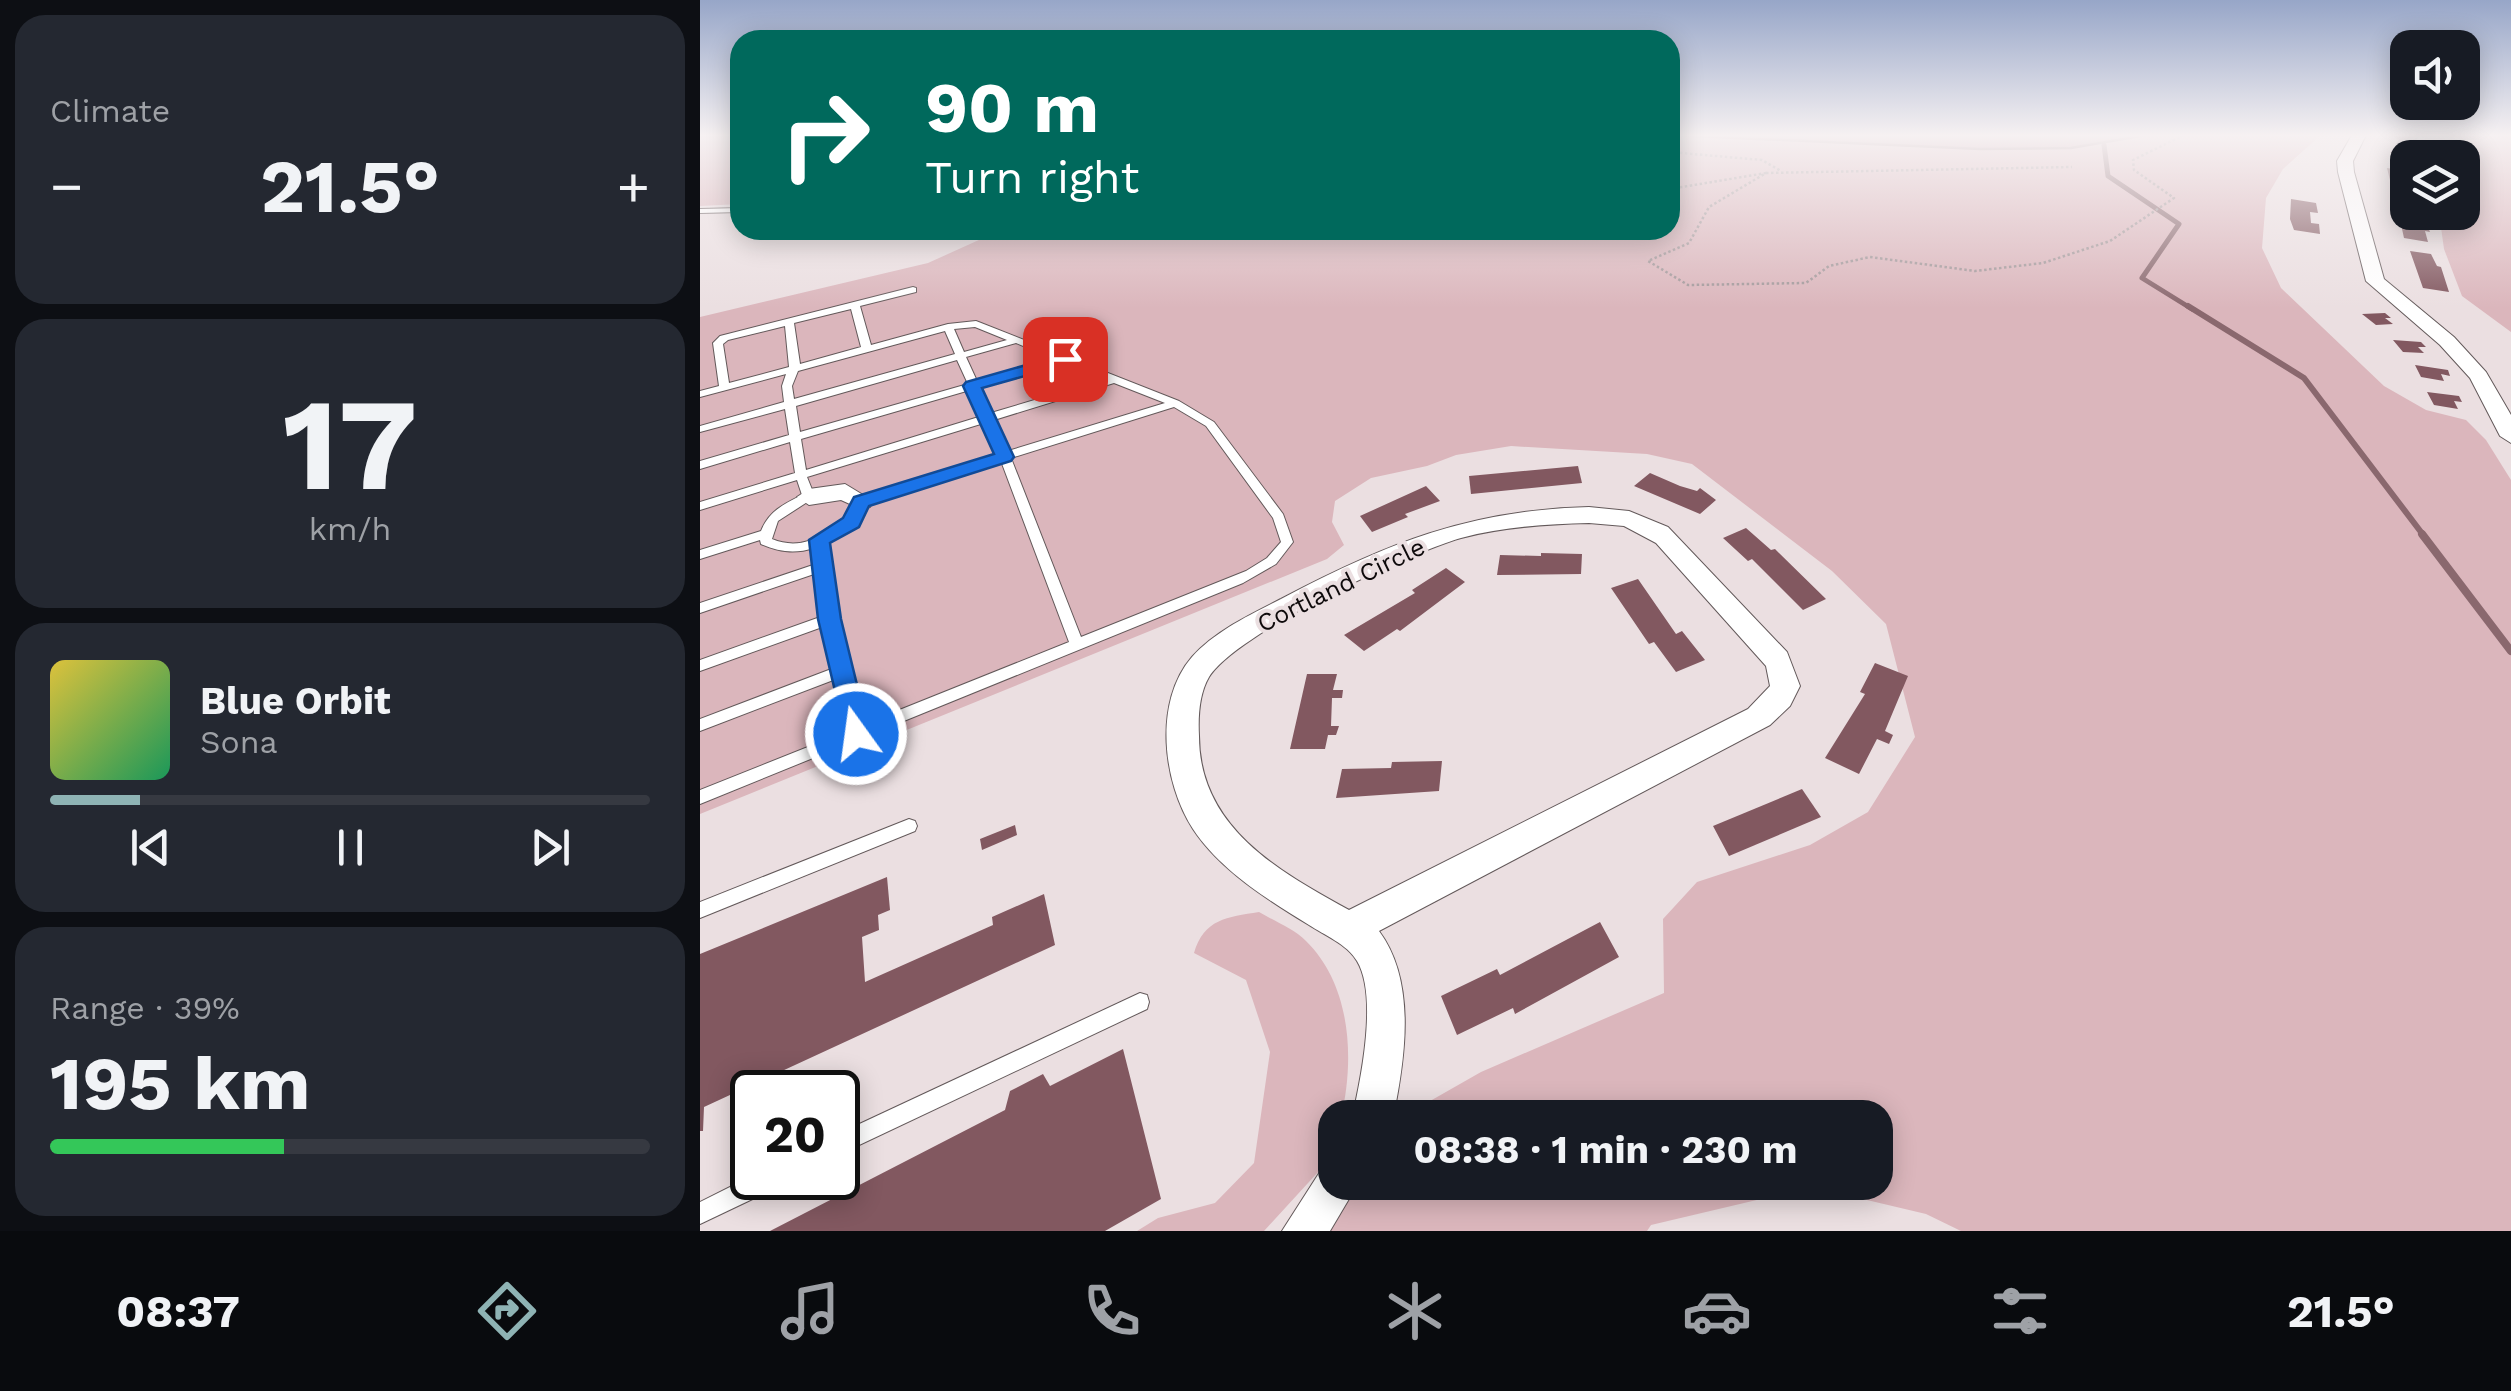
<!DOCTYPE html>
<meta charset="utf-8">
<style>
body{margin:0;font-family:"Work Sans",sans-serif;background:#242831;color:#f1f3f6;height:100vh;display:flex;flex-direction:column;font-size:38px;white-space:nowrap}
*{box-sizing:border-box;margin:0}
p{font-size:32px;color:#9ea1a6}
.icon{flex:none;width:55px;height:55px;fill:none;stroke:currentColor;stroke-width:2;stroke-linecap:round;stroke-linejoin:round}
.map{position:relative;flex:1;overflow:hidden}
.panel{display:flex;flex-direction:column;gap:15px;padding:15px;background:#0d0f14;width:700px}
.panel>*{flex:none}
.top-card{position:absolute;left:30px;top:30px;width:950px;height:210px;border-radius:30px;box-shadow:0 5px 25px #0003;background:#00695c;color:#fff;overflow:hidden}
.controls{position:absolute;left:1690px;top:30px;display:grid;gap:20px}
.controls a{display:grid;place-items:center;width:90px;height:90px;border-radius:20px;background:#171b24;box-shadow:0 5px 25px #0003;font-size:50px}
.speed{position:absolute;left:30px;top:1070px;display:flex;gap:20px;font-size:50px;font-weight:700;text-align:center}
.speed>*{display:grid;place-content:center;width:130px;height:130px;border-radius:50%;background:#171b24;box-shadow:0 5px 25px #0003;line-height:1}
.speed .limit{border:5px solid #111;border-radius:15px;background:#fff;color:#111}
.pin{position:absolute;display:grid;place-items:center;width:85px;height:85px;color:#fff;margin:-42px;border-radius:20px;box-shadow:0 5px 15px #0006}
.me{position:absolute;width:110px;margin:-55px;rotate:346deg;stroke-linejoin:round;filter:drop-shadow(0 0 8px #0008)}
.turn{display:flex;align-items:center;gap:35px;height:210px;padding:0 30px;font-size:45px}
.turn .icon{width:130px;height:130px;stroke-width:2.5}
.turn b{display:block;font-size:70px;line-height:85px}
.big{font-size:75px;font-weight:700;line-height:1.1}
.panel .card{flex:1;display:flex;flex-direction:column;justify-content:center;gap:15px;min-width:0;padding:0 35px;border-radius:30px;background:#242831}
.panel .dial{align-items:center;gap:0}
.dial b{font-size:130px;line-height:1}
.song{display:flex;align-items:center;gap:30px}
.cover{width:120px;height:120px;border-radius:15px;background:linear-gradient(135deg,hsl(50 70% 55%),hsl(150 70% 35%))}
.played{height:10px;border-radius:5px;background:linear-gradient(90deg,#8eb3b4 15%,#363941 15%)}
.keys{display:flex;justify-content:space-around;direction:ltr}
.heat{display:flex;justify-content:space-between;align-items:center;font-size:55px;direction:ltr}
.charge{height:15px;border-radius:8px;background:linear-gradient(90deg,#34c759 39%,#363941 0)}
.trip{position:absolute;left:618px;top:1100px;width:575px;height:100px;border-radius:30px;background:#171b24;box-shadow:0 5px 25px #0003;font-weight:700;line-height:100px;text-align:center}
.dock{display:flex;height:160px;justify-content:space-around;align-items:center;background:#090b0e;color:#9ea1a6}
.dock .icon{width:70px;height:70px}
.dock .on{color:#8eb3b4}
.dock b{font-size:45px;color:#f1f3f6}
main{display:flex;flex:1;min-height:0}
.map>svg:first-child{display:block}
</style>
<main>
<section class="panel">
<div class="card"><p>Climate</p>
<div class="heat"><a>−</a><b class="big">21.5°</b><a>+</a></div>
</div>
<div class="card dial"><b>17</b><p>km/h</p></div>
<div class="card">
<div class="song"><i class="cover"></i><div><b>Blue Orbit</b><p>Sona</p></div></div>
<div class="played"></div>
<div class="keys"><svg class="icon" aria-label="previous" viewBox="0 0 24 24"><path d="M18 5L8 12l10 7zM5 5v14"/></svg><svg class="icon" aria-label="pause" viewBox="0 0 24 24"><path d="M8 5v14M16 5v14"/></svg><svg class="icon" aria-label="next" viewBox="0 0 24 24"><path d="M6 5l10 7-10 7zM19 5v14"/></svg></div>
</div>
<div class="card"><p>Range · 39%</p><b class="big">195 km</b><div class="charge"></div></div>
</section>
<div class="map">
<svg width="1811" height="1231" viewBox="0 0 1811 1231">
<rect width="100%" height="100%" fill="#ebdfe1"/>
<g fill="#dbb6bc">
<polygon points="0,135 40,135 40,204 0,206"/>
<polygon points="970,135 1621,135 1583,169 1566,198 1562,248 1581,288 1684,386 1726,410 1766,420 1786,440 1811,480 1811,1231 1261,1231 1226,1214 1112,1187 951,1225 947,1231 628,1231 659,1183 1175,1182 1175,1118 702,1117 781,1072 964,993 963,919 997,882 1110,845 1168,812 1215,737 1186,624 1132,571 992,464 947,454 811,446 756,455 727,466 671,478 635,501 632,522 644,545 627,559 0,814 0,317 228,263 301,230 970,230"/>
<polygon points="1723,135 1811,135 1811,332 1762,296 1744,249 1739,213 1762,212 1762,158 1715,157"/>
<path d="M559,912C574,921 594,929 606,941C651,985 655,1059 641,1117L635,1118L630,1159L564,1231H437L458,1218L515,1203L554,1163L570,1052L546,980L494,953C504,919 527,917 559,912Z"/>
</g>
<polygon fill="#bf9099" stroke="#8a686e" stroke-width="2.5" points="972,135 1446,135 1371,148 1280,149"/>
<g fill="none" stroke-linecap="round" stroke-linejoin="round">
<polyline stroke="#8a686e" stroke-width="5" points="1404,145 1408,176 1479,224 1442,278 1492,309"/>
<polyline stroke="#8a686e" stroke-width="6" points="1488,306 1604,378 1724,536"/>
<polyline stroke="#8a686e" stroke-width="8" points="1722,534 1811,651"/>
</g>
<g fill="#825860">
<polygon points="1690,135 1718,135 1716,150 1710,157 1690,153 1699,139"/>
<polygon points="1687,168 1708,171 1708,198 1694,196"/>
<polygon points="1591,199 1616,203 1618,213 1610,212 1611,223 1619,224 1620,234 1594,230 1590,219"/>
<polygon points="1697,206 1708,208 1708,212 1721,212 1730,232 1725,231 1728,242 1704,238"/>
<polygon points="1710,251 1731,254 1737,266 1741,267 1749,292 1723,288"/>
<polygon points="1685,313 1691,318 1685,318 1693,324 1676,325 1662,314"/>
<polygon points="1693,340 1721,342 1726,347 1718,347 1724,353 1703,352"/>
<polygon points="1715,365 1748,370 1750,376 1741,374 1744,381 1721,377"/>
<polygon points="1727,392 1759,396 1762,402 1754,401 1758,409 1734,405"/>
<polygon points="878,466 882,483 771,494 769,476"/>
<polygon points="950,473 980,486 997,491 1000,488 1016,500 1000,514 934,486"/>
<polygon points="726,486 740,501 705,514 708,517 672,532 660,516"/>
<polygon points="1046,528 1071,550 1075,549 1126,599 1103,610 1052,559 1048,561 1023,538"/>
<polygon points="841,553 882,554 881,574 797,575 800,555 841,556"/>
<polygon points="746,568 765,582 700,631 697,629 664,651 644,635 715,593 712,590"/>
<polygon points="938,579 976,634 982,631 1005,660 976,672 954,642 949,644 911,588"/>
<polygon points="1175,663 1208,676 1185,731 1193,735 1189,744 1177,739 1159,774 1125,758 1165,694 1160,692"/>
<polygon points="607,674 637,674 633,690 643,690 642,698 632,698 631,726 639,726 636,735 628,735 625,749 590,749"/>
<polygon points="742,761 739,791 636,798 642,769 691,768 692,762"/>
<polygon points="1102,789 1121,817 1029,856 1013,826"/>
<polygon points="315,825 317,835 282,850 280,839"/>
<polygon points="187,877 190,910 178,915 179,930 162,937 165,982 293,925 292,917 344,894 355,945 4,1107 3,1131 0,1131 0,954"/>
<polygon points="900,922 919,957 815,1014 813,1008 757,1035 741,996 797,969 800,975"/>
<polygon points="423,1049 461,1199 405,1231 70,1231 305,1110 310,1091 343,1074 350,1086"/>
</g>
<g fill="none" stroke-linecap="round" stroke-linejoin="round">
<defs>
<g id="service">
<polygon points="40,208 40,212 0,213 0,209"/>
<path d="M213,287L216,288V292L160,306L171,345L248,324L276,321L479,401L514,422L583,514L593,542L576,564L543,583L0,804V790L148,731L136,679L0,731V719L134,668L125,626L0,671V660L123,616L117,573L0,613V603L116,564L114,548C95,554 79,552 61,544L60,540L0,559V550L61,531C69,511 84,504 102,495L97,480L0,510V502L95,473L90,442L0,469V461L89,435L85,409L0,432V426L84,402L82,386L86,374L0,397V391L19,386L13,343L20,336ZM151,309L161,347L100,364L94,323ZM85,326L89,367L29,383L23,344L28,340ZM275,327L307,340L264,352L254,329ZM245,331L255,354L94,399L92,386L98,371ZM316,343L354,359L277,381L266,357ZM257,360L268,384L100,432L96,406ZM364,362L405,379L291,413L280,387ZM414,383L465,403L308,451L294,420ZM270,390L282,416L106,470L101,439ZM474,407L506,426L573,518L581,542L567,558L546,571L381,637L311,458ZM284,423L298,454L157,498C141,528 107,554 72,539L78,521L115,497L107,477ZM301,461L369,642L162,725L137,619L126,544L151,527L166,504Z"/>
<polygon points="209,819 215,821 217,826 215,831 0,918 0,902"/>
<polygon points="440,993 447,995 449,1002 447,1009 138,1155 138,1134"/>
<polygon points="52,1176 83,1178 80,1186 0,1224 0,1202"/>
</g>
<g id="minor">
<polygon points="1652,135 1666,135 1653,161 1654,172 1684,279 1754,337 1786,372 1811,415 1811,443 1800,436 1770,378 1740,345 1666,281 1638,172 1637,161"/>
<polygon points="145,484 173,501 170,507 161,509 141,500 109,505 97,497 109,489"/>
<path d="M889,507L929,511L968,527L1087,652L1100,686L1090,706L1070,725L679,931C717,982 705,1059 693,1118H652C661,1079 678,996 657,961C647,944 624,935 609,925C568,900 520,870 493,829C463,783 453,702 492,657C514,632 551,614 581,599C685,544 769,510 889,507ZM889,523L924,526L956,543L1066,666L1070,686L1048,709L649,910C578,871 499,827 499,736C498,717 499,694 509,677C536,633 709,553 761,538C802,527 847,524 889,523Z"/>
<polygon points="635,1162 635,1182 659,1182 630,1231 582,1231 623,1167"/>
</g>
</defs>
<use href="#service" stroke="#63595a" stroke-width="2"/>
<use href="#minor" stroke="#63595a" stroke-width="2"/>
<g stroke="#a19799" stroke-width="2.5" stroke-dasharray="2.5 2.5" stroke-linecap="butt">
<polyline points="0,136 40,136"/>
<polyline points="970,152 1062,160 1081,171"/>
<polyline points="1066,173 1372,167"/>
<polyline points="970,189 1066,173 1009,207 989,243 948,261 988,285 1106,283 1129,266 1170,257 1275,271 1343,263 1410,241 1474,198 1434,170 1433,160 1484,135"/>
<polyline points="680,230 694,230"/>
</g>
<use href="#service" fill="#fff" fill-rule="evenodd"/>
<use href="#minor" fill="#fff" fill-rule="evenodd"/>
</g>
<linearGradient id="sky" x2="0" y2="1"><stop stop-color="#97a6c8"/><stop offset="0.44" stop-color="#f6f1f2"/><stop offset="1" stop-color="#f6f1f2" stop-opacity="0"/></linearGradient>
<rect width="1811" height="308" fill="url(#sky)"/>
<polygon fill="#1a73e8" stroke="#114b97" stroke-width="2.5" points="365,354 373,359 371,363 282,388 314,457 311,461 169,506 159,527 130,543 141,619 169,734 165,742 147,742 118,619 109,540 143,518 154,497 294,454 263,386 266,382"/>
<g text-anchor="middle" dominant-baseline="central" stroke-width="8" stroke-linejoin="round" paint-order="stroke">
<g font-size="25" fill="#0e0a0b" stroke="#ebdfe1">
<text transform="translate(641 585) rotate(-26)">Cortland Circle</text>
</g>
</g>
</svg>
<div class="controls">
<a><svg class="icon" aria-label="sound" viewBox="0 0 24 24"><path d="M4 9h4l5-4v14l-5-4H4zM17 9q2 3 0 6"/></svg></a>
<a><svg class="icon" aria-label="layers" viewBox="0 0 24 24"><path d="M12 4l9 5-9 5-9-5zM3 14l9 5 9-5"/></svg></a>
</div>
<div class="speed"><div class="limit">20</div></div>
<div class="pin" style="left:365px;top:359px;background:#d93025"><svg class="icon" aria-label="arrive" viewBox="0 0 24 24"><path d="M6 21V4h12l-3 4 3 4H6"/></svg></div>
<svg class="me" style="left:156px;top:734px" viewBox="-20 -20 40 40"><circle r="17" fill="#1a73e8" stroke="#fff" stroke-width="3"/><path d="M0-11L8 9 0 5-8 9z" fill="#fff"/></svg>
<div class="trip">08:38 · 1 min · 230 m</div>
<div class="top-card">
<div class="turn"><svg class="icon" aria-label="right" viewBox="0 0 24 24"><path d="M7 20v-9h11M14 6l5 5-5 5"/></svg><div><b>90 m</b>Turn right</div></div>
</div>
</div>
</main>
<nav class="dock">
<b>08:37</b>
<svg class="icon on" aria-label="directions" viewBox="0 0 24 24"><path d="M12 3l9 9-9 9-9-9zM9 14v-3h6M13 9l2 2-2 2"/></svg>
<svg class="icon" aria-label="music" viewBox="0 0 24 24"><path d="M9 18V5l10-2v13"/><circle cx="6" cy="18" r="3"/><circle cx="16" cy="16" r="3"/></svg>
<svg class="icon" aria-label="phone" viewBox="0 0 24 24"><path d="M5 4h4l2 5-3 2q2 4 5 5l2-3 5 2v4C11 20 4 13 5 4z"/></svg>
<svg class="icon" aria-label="climate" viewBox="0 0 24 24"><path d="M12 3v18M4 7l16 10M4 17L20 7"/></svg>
<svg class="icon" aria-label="car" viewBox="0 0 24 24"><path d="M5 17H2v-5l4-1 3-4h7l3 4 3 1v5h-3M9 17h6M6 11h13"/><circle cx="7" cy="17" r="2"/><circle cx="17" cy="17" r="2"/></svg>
<svg class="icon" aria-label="filters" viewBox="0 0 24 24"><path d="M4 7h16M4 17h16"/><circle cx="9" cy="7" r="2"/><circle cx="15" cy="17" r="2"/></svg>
<b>21.5°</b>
</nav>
